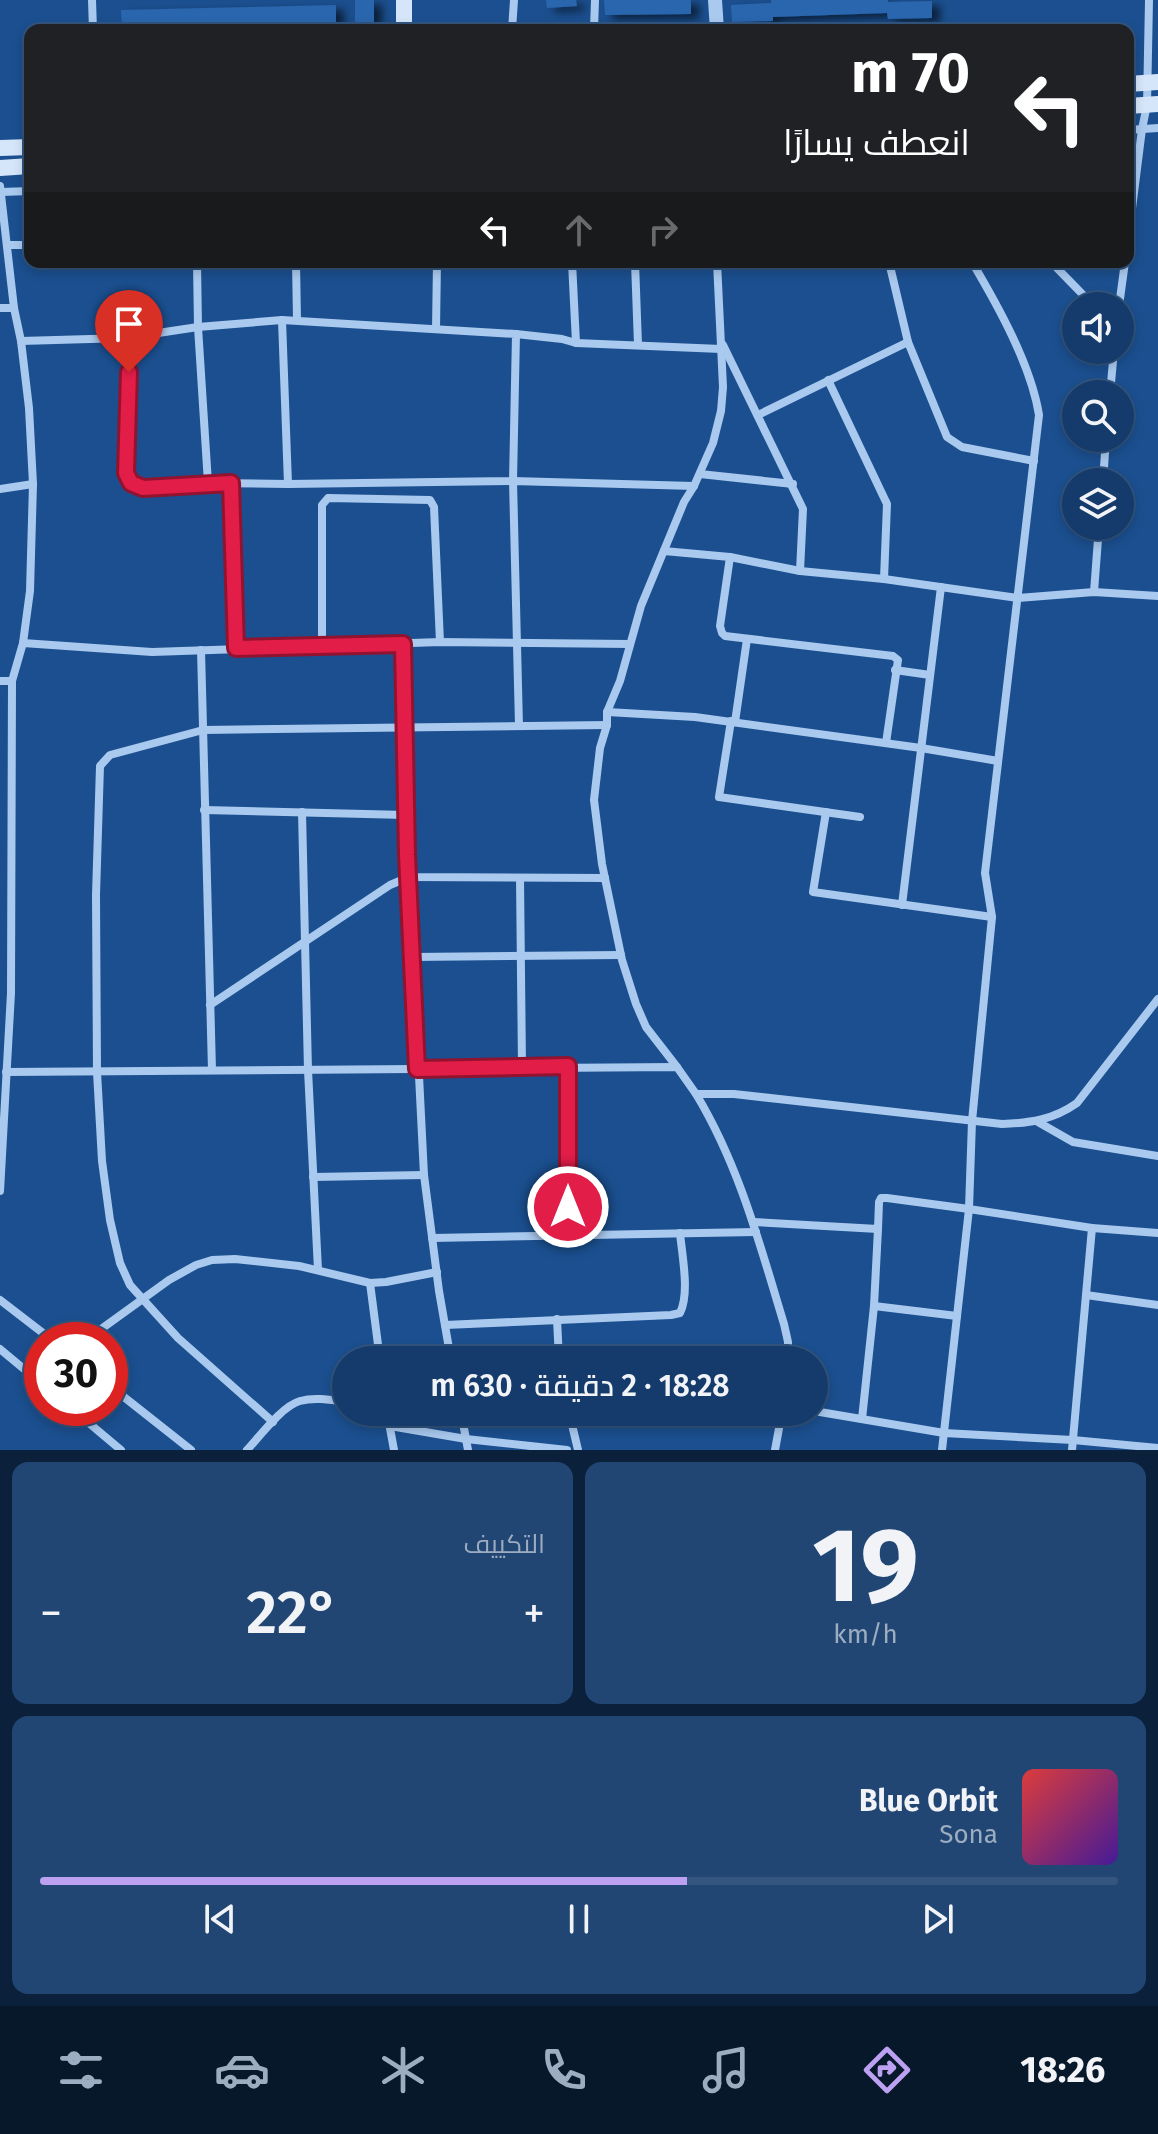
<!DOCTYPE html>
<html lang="ar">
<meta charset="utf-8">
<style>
body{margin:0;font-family:"Fira Sans",Cairo,sans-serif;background:#214673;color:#f1f3f6;direction:rtl;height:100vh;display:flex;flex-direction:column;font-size:30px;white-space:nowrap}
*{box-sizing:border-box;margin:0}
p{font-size:26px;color:#9dadc1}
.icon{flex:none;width:44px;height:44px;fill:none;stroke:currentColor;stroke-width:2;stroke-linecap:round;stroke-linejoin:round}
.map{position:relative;height:1450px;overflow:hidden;direction:ltr}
.panel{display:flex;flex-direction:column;gap:12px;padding:12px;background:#0b203b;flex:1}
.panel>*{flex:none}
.banner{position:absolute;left:24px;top:24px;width:1110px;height:244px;border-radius:16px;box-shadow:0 4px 12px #0003,0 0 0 2px #33557e;direction:rtl;background:#202124;color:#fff;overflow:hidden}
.controls{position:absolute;left:1062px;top:292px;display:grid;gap:16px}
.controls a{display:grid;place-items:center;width:72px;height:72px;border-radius:50%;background:#143b6b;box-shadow:0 4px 12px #0003,0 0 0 2px #33557e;font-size:40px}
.speed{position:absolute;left:24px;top:1322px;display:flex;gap:16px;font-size:40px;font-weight:700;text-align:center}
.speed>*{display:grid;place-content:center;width:104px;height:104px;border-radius:50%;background:#143b6b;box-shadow:0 4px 12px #0003,0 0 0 2px #33557e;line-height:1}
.speed .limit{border:12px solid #d22;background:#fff;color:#111}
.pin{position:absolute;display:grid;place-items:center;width:68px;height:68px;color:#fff;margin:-82px -34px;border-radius:50% 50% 50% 0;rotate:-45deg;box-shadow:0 0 8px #0007}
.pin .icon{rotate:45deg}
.me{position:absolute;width:88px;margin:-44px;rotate:0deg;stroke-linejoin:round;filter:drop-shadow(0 0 6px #0008)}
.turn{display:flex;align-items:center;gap:28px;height:168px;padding:0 32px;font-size:36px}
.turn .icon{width:104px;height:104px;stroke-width:2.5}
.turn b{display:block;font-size:56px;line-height:68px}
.lanes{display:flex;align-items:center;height:76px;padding:0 32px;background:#0003;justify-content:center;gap:40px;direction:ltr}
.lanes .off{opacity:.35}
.big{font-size:60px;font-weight:600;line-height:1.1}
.panel .widget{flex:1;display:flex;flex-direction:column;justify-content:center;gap:12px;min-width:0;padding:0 28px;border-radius:16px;background:#214673}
.panel .dial{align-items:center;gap:0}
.dial b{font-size:104px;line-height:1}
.song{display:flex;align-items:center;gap:24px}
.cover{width:96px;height:96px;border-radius:12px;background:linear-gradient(135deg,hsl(0 70% 55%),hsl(260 70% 35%))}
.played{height:8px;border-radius:4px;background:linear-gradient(90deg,#bca0f2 60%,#33557e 60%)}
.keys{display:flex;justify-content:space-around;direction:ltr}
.heat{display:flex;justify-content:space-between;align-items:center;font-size:44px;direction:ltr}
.panel .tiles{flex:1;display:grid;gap:12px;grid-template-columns:1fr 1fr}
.widget:last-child{grid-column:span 2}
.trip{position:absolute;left:332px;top:1346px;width:496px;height:80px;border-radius:40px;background:#143b6b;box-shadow:0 4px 12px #0003,0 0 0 2px #33557e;font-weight:600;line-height:80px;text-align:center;direction:rtl}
.menu{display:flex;height:128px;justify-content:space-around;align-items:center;background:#08182b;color:#9dadc1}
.menu .icon{width:56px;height:56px}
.menu .active{color:#bca0f2}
.menu b{font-size:36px;color:#f1f3f6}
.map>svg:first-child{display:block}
</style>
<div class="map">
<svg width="1158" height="1450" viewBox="0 0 1158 1450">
<defs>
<filter id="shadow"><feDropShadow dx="8" dy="4.5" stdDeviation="4" flood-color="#0009"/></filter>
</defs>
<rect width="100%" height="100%" fill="#1b4f8f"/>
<g fill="#2a66ad" filter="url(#shadow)">
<rect x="355" y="0" width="19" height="23"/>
<polygon points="546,0 576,0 577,6 547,8"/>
<polygon points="604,0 691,0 691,14 605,15"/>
<polygon points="771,0 888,0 888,2 932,1 932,18 888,19 887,13 773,17 773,21 732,22 731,5 771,3"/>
<polygon points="336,5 336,23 122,28 121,10"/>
</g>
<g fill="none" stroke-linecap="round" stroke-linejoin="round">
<g stroke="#a9c9ee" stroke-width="8">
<polyline points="92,0 93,30"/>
<polyline points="512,30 514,0"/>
<polyline points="594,30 595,0"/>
<polyline points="614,30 717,26"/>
<polyline points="1128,130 1158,128"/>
<polyline points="0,186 14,308 21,341 29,408 33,484 30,591 23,643 12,681 11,993 0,1191"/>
<polyline points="1,192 30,191"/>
<polyline points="1128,240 1142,129 1147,105 1149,0"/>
<polyline points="7,245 30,245"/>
<polyline points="197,262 198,327 208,483"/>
<polyline points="296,262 297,320"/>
<polyline points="635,262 638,345"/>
<polyline points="889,262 908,342"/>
<path d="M972,262C998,306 1031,365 1039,415L985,873L992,917L972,1121L969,1209L1092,1228L1158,1233"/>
<polyline points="1051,262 1094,306"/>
<polyline points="1119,306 1125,262"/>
<polyline points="0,308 14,308"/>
<polyline points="282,320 288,484"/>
<polyline points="436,329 437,262"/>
<polyline points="516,334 562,339 576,343 572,262"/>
<polyline points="21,341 125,338 129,372 126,473 131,483 143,488 208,483 288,484 513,481 516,334 282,320 198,327 125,338"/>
<polyline points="576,343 721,349"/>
<polyline points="723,345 803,509 800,571"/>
<polyline points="828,380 887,504 884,579"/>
<polyline points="1110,394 1114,350"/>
<polyline points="758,415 908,342 947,437 962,447 1034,461"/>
<polyline points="700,474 793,484"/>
<polyline points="1103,482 1106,438"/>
<polyline points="231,483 236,648"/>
<polyline points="0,489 33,484"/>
<polyline points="664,551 730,557 800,571 884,579 1018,598 1094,592 1158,596"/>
<polyline points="730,557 720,626 722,633 725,636 893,656 898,660 886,743"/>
<polyline points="1094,592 1099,526"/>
<polyline points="23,643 152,652 440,642 630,644"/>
<polyline points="403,644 409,877 605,878"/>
<polyline points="322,646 322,505 328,498 430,500 434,507 440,642"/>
<polyline points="201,650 212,1070"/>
<polyline points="895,670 930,675"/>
<polyline points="0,681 12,681"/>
<polyline points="607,712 695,717 921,748 998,761"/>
<polyline points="731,721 719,797 860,817"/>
<polyline points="735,722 747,639"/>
<polyline points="519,726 513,481 694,486"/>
<polyline points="204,810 406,815"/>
<polyline points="302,812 308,1070 318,1270"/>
<polyline points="826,812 813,892 992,917"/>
<polyline points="520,878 522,1067"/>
<polyline points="902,905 941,587"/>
<polyline points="412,957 621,955"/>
<polyline points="210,1005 390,885 409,877 424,1175 439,1291 451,1360"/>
<polyline points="677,1067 646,1027 636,1004 622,960 602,864 594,800 600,748 607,725 607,712 620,681 641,606 684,502 694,486 713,443 721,411 723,387 717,262"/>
<polyline points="6,1072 677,1067 696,1094"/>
<polyline points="1038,1122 1073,1142 1158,1156"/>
<polyline points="313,1177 424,1175"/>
<polyline points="753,1222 878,1229 879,1202 881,1198 887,1198 969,1209 942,1450"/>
<polyline points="568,1235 568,1066"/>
<polyline points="432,1238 756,1232"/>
<polyline points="370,1283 380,1360"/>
<polyline points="1086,1295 1158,1305"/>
<polyline points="0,1300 52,1340"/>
<polyline points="874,1306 957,1316"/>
<polyline points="557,1319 559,1360"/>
<path d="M445,1325L671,1315L680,1313C690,1293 682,1255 680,1233"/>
<polyline points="86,1340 169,1280 196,1265 212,1260 235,1259 299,1266 370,1283 386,1282 437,1272"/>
<polyline points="0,1349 42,1384"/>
<path d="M788,1360V1342L784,1324C760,1245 739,1165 696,1094H734L1002,1124C1030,1123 1053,1120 1077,1103L1158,999"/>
<polyline points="110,1386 191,1450"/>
<polyline points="71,1408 121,1450"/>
<polyline points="814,1411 944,1433 1073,1440 1158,1448"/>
<polyline points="387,1412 394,1450"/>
<polyline points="461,1412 468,1450"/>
<polyline points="569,1412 578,1450"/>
<polyline points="862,1419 874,1306 878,1229"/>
<polyline points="273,1422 178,1338 130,1285 120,1263 110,1220 102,1161 97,1072 96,895 100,766 110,755 203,730 607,725"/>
<polyline points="390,1426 466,1439 567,1450"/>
<path d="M247,1450C260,1436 282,1406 300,1401C315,1397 331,1400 346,1402"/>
<polyline points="775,1450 782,1412"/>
<polyline points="1072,1450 1092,1228"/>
</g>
<polyline stroke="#a9c9ee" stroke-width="14" points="715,0 717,30"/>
<g stroke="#d6e6fa" stroke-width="16">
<polyline points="404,30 404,0"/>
<polyline points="1128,84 1158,82"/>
<polyline points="1128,106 1158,104"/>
<polyline points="0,148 30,147"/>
<polyline points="0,168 30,166"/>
</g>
</g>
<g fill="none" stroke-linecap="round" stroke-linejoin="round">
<defs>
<polyline id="route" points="129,372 126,473 131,483 143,488 231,483 236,648 403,644 407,855 417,1069 568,1066 568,1207"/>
</defs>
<use href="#route" stroke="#92132f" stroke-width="20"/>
<use href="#route" stroke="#e11d48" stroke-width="14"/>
</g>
</svg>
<div class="controls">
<a><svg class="icon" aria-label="sound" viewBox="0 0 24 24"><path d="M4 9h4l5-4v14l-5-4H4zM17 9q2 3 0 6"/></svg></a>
<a><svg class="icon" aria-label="search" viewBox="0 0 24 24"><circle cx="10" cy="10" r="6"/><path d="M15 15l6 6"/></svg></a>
<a><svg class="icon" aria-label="layers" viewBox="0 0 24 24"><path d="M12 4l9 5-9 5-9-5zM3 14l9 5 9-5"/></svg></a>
</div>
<div class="speed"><div class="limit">30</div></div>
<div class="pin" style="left:129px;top:372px;background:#d93025"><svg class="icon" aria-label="arrive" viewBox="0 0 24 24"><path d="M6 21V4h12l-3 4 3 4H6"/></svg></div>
<svg class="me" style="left:568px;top:1207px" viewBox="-20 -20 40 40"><circle r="17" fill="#e11d48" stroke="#fff" stroke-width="3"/><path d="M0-11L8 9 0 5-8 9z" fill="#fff"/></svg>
<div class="trip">18:28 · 2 دقيقة · 630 m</div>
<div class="banner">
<div class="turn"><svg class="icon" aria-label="left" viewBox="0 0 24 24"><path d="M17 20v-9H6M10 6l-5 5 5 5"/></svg><div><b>70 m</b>انعطف يسارًا</div></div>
<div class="lanes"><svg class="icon" aria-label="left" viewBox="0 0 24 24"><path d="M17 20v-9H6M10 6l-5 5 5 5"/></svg><svg class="icon off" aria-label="ahead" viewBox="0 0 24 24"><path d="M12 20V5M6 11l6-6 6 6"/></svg><svg class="icon off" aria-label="right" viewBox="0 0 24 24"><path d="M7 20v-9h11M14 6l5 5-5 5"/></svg></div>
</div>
</div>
<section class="panel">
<div class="tiles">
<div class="widget dial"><b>19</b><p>km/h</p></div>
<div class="widget"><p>التكييف</p>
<div class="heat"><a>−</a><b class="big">22°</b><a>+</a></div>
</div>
<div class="widget">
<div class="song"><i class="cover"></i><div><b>Blue Orbit</b><p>Sona</p></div></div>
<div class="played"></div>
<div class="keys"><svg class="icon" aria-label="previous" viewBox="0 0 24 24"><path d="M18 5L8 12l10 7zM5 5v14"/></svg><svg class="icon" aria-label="pause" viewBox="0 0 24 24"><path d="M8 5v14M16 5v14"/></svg><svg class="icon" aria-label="next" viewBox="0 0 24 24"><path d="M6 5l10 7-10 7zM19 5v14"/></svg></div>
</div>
</div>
</section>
<nav class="menu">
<b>18:26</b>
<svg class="icon active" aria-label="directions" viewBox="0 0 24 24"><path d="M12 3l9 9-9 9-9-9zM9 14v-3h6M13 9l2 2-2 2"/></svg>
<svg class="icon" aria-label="music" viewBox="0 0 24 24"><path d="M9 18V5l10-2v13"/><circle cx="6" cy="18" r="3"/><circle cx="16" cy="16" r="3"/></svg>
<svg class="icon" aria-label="phone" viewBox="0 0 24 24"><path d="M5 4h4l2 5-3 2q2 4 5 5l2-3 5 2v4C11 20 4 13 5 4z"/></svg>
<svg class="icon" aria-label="climate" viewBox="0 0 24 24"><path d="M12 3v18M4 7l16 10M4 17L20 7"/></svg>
<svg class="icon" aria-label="car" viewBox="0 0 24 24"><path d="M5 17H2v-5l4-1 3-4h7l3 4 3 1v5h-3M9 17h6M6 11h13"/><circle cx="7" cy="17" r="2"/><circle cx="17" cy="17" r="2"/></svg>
<svg class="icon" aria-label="filters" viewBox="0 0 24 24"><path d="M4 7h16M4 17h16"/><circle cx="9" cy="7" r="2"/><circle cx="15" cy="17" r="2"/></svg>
</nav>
